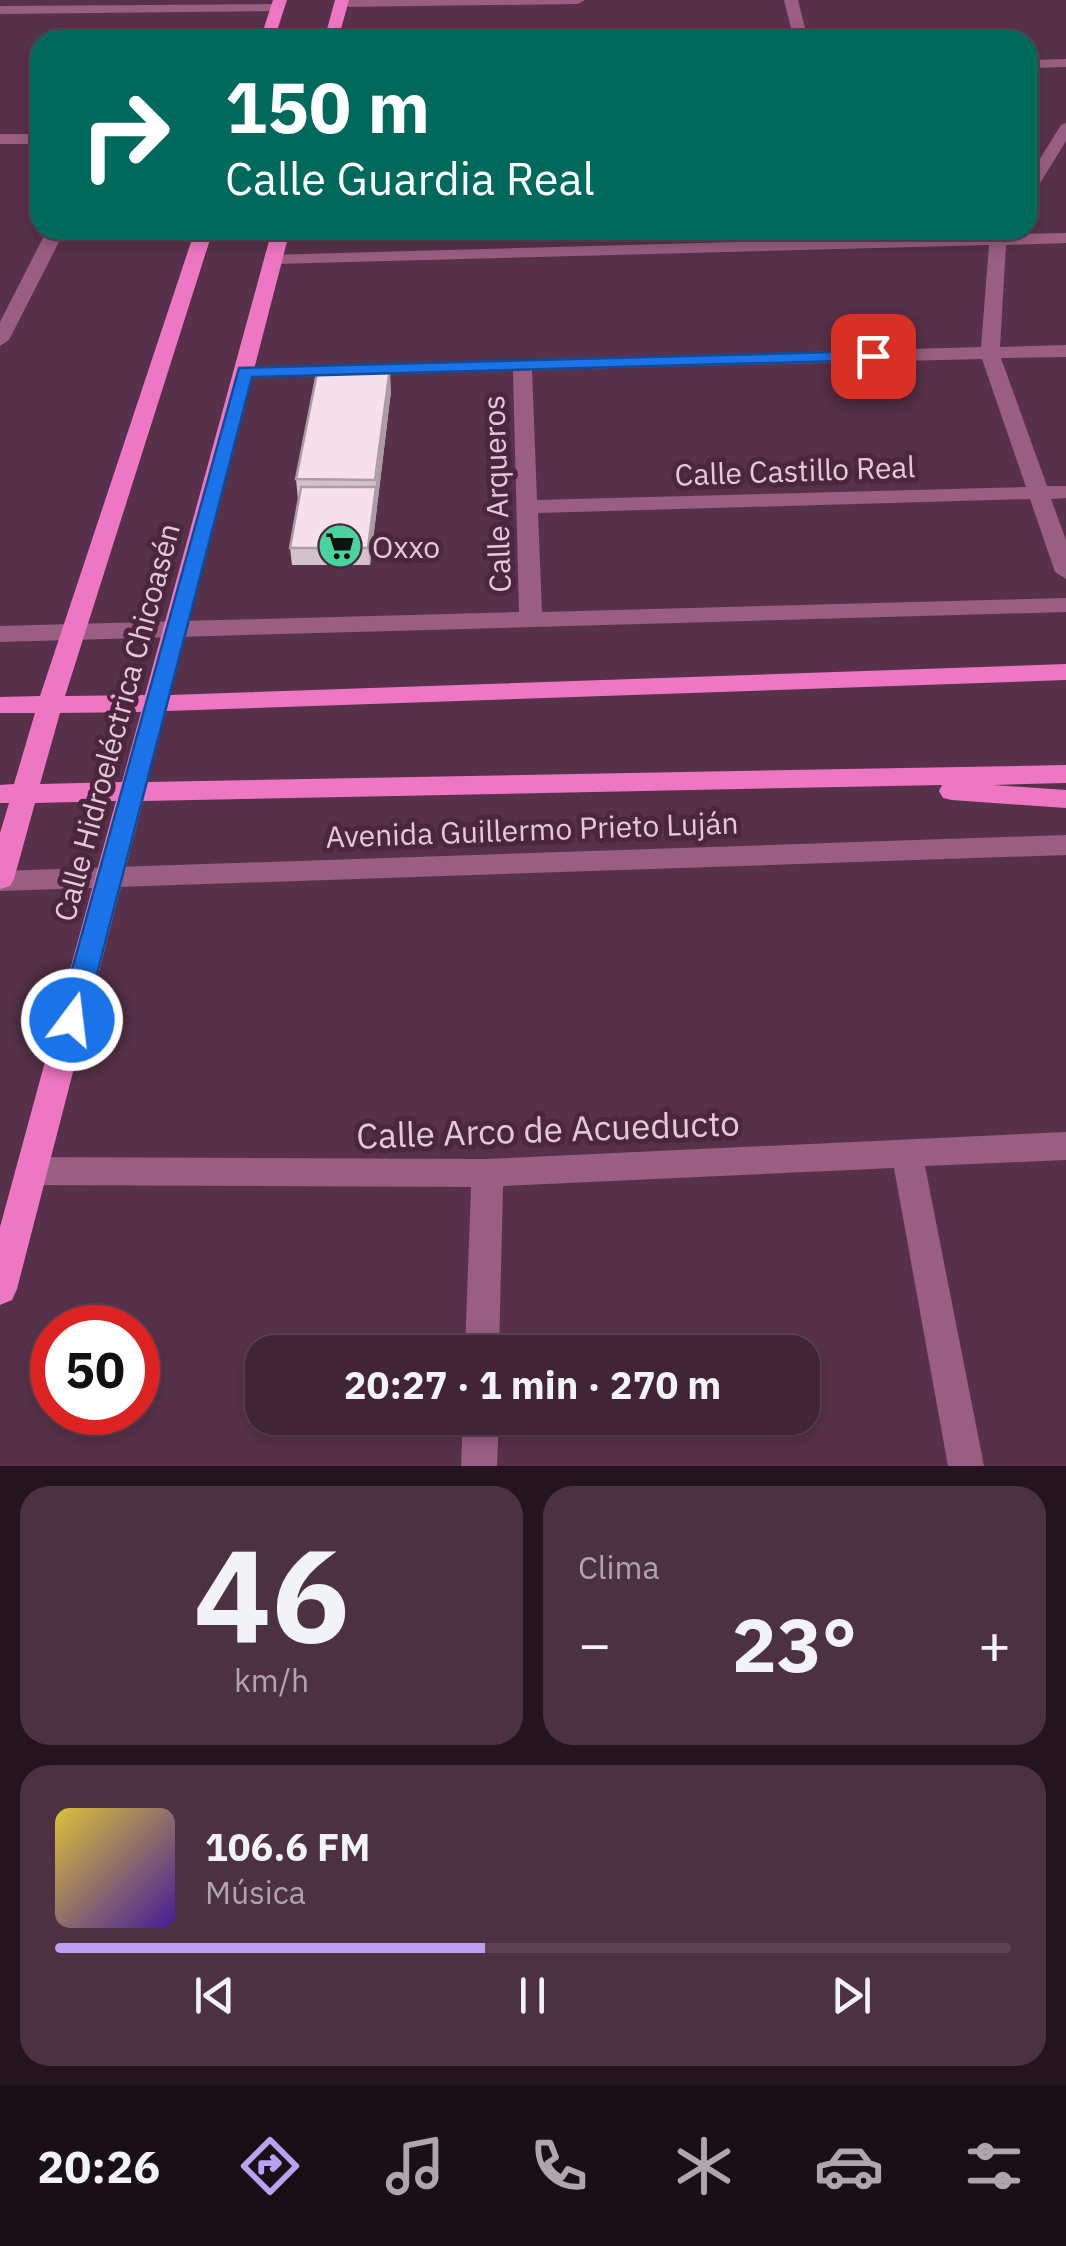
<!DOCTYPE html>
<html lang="es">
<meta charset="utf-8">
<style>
body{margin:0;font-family:"IBM Plex Sans",sans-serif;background:#4c3142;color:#f1f3f6;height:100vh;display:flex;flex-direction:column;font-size:38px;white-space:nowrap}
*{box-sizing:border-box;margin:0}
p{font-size:32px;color:#aea5ad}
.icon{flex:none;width:55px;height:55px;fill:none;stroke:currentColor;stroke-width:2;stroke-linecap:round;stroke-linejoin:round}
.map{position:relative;height:1466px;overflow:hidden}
.side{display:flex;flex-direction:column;gap:20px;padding:20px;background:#24141e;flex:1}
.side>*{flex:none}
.hud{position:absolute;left:30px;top:30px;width:1008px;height:210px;border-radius:30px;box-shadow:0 5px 15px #0003,0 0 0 2px #5a4252;background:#00695c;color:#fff;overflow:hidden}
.speed{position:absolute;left:30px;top:1305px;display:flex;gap:20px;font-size:50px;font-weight:700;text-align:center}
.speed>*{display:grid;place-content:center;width:130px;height:130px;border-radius:50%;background:#412537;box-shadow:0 5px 15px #0003,0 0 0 2px #5a4252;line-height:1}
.speed .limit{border:15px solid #d22;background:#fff;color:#111}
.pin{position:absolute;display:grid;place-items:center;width:85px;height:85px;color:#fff;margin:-42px;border-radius:20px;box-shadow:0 5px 15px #0006}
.me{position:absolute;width:110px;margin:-55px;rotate:15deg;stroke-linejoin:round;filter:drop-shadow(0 0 8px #0008)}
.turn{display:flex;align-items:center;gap:35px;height:210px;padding:0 30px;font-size:45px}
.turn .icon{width:130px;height:130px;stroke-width:2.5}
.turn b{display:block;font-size:70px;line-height:85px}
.big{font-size:75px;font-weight:700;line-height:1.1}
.side .card{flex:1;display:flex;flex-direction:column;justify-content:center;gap:15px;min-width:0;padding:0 35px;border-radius:30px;background:#4c3142}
.side .dial{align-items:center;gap:0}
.dial b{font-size:130px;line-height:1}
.song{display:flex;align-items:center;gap:30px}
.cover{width:120px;height:120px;border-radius:15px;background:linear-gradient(135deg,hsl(50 70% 55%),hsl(260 70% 35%))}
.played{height:10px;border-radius:5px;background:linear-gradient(90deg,#bca0f2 45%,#5a4252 45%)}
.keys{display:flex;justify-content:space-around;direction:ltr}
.heat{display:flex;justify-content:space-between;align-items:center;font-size:55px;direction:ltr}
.side .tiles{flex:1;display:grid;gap:20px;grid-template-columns:1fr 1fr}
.card:last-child{grid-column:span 2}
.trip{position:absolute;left:245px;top:1335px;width:575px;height:100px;border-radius:30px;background:#412537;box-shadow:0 5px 15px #0003,0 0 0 2px #5a4252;font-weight:700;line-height:100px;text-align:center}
.dock{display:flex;height:160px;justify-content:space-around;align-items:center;background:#1a0f16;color:#aea5ad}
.dock .icon{width:70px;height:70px}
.dock .on{color:#bca0f2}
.dock b{font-size:45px;color:#f1f3f6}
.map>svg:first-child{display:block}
</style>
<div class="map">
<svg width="1066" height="1466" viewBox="0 0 1066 1466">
<rect width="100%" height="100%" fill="#573149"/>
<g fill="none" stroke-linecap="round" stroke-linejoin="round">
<g fill="#995e82" fill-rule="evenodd">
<polygon points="336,0 585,0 578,4 341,7 336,6"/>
<polygon points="784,0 798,0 808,40 794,40"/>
<polygon points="283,4 285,7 278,11 0,14 0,6"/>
<polygon points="1066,59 1066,67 1028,68 1028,60"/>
<polygon points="1066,123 1066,141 1034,193 1028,195 1028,178 1061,125"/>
<rect x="0" y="134" width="40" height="10"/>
<polygon points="47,230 65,230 9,340 0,346 0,322"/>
<path d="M994,230H1012L1009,234L1066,233V243L1006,245L1000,347L1066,345V357L1001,358L1047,486H1066V498L1051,499L1066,540V579L1055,572L1030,499L538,513L542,612L1066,598V612L0,642V626L519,612L513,371L245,378L238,376V368L981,347L989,245L274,264L265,259L268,255L992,235ZM982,359L1026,487L537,500L532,370Z"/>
<polygon points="1066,835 1066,855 0,891 0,871"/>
<polygon points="1066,1132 1066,1160 925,1166 984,1466 948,1466 894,1168 503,1186 499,1352 465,1352 471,1187 31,1185 20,1181 15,1171 20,1161 31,1157 487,1159"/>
<polygon points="463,1418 499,1418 497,1466 461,1466"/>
</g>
<g fill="#ee77c3" fill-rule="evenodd">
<polygon points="273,0 287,0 274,40 260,40"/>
<polygon points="335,0 349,0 338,40 324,40"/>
<path d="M195,230H213L65,696L145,695L272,230H290L170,695L1066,664V680L166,711L147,782L1066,765V783L993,785L1066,790V808L952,800L943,798L939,791L942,785L143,801L17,1289L12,1300L0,1305V1227L116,801L35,803L14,879L10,886L0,889V833L9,803H0V785L14,784L35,713H0V697L40,696ZM141,712L122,782L40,784L60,713Z"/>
</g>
</g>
<polygon fill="#d3c1cb" points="391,391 370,565 292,565 290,548 298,500 296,479"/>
<polygon fill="#ac9da5" points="390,368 391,391 370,565 368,548"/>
<g fill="#f5e0ec" stroke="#ac9da5" stroke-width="2.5">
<polygon points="318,368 390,368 375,480 296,479"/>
<polygon points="301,487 376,487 368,548 290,548"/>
</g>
<polygon fill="#1a73e8" stroke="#114b97" stroke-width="2.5" points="873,351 882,356 879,360 252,377 85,1020 81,1028 72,1031 62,1028 58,1020 239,368"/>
<defs>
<symbol id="supermarket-disc" viewBox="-11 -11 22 22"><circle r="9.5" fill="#49d49d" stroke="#4c263e"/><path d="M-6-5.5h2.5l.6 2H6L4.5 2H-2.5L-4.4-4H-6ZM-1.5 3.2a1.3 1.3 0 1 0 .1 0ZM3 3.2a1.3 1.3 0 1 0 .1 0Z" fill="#111"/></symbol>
</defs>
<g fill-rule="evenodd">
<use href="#supermarket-disc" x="315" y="521" width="50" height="50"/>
</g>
<g text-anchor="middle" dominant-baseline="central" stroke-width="10" stroke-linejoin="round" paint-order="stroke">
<g font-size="30" fill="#e3cad8" stroke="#4c263e">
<text transform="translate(795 470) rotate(-2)">Calle Castillo Real</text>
<text transform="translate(496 494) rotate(-92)">Calle Arqueros</text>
<text transform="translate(116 722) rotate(-75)">Calle Hidroeléctrica Chicoasén</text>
<text transform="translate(532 829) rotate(-2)">Avenida Guillermo Prieto Luján</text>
</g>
<g font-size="30" fill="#e3cad8" stroke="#4c263e" text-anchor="start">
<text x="372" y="546">Oxxo</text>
</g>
<g font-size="35" fill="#e3cad8" stroke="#4c263e">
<text transform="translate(548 1129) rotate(-2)">Calle Arco de Acueducto</text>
</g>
</g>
</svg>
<div class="speed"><div class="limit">50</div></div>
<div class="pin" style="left:873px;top:356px;background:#d93025"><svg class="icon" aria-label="arrive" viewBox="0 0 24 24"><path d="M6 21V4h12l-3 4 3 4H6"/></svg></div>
<svg class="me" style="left:72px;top:1020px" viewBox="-20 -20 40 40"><circle r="17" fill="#1a73e8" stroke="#fff" stroke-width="3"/><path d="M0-11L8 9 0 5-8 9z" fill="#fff"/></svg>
<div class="trip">20:27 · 1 min · 270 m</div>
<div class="hud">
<div class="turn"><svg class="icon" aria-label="right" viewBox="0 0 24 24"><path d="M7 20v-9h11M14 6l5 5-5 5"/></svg><div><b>150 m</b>Calle Guardia Real</div></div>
</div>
</div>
<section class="side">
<div class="tiles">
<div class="card dial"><b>46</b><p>km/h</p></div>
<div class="card"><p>Clima</p>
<div class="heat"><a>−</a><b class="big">23°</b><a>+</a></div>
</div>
<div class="card">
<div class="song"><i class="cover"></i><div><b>106.6 FM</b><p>Música</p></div></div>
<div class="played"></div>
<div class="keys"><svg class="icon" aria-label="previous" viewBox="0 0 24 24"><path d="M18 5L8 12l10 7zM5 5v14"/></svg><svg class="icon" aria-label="pause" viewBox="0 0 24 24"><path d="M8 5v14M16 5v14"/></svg><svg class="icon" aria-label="next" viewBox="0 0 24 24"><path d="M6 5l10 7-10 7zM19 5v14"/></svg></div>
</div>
</div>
</section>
<nav class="dock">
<b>20:26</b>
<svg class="icon on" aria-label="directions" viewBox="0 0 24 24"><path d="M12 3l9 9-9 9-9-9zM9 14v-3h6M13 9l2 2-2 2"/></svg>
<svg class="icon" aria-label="music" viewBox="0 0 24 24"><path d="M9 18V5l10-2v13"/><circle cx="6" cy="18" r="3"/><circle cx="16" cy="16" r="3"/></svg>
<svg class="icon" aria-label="phone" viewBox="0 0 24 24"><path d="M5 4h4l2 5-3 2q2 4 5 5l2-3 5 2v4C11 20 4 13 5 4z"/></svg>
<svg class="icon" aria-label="climate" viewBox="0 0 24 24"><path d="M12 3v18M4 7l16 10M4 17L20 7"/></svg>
<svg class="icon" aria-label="car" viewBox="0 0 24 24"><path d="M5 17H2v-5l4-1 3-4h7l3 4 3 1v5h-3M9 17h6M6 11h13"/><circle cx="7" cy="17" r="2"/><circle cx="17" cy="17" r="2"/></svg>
<svg class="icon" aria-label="filters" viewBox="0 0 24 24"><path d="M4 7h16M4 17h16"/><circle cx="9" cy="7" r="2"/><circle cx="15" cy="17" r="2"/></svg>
</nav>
